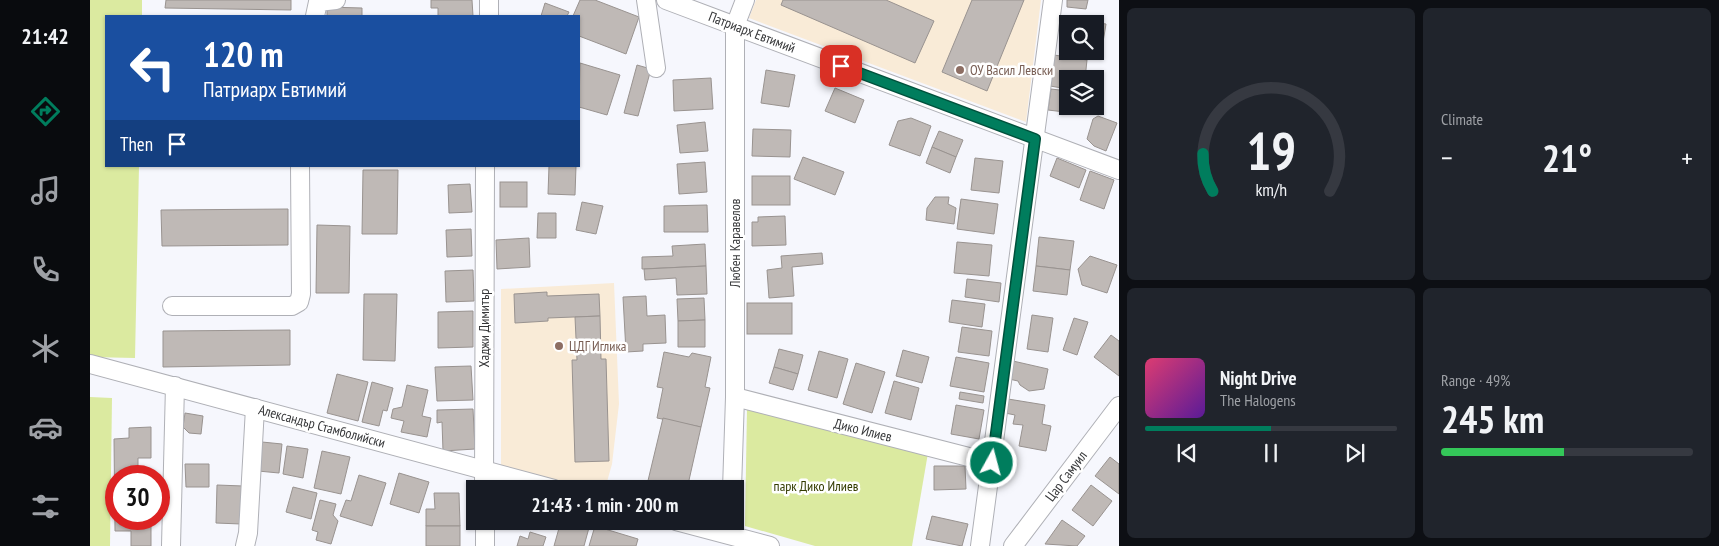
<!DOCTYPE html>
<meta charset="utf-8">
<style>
body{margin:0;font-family:"PT Sans Narrow",sans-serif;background:#20242c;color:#f1f3f6;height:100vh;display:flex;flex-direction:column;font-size:19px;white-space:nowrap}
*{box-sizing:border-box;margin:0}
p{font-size:16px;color:#9ea1a6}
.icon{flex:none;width:28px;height:28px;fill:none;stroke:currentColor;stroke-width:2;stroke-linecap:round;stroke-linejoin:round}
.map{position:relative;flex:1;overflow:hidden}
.drawer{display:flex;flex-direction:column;gap:8px;padding:8px;background:#0d0f14;width:600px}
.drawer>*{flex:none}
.banner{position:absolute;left:15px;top:15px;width:475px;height:152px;border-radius:0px;box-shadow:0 1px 4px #0004;background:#1a4fa0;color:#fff;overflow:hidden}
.fabs{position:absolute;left:969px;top:15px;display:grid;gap:10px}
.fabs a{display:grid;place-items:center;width:45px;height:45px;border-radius:0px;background:#171b24;box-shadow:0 1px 4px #0004;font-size:25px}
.speed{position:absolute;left:15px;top:465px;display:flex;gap:10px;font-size:25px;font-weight:700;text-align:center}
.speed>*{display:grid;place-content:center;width:65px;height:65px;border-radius:50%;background:#171b24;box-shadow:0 1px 4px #0004;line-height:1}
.speed .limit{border:8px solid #d22;background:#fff;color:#111}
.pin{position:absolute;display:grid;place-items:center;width:42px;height:42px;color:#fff;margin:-21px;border-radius:10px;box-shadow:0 2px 8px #0006}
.me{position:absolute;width:55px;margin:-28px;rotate:7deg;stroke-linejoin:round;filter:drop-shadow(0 0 4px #0008)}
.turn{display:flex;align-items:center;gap:18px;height:105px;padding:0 15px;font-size:22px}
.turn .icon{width:65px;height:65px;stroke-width:2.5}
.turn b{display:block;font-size:35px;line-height:42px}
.then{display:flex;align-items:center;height:48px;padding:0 15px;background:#0003;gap:10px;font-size:19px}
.big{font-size:38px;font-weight:700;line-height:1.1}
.drawer .widget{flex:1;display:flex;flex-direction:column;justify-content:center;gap:8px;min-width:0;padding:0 18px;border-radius:8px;background:#20242c}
.drawer .dial{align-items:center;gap:0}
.dial svg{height:130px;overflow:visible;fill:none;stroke:#363941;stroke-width:7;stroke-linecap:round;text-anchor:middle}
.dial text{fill:#f1f3f6;stroke:none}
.song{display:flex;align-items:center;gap:15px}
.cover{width:60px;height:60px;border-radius:8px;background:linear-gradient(135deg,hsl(340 70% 55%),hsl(270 70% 35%))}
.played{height:5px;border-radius:2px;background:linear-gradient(90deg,#007d5d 50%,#363941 50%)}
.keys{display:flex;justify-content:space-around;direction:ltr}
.heat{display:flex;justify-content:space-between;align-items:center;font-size:28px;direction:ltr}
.charge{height:8px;border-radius:4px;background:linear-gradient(90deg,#34c759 49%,#363941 0)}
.drawer .tiles{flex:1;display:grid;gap:8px;grid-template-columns:repeat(2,1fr)}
.trip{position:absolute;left:376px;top:480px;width:278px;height:50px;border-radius:0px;background:#171b24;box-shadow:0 1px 4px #0004;font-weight:700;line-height:50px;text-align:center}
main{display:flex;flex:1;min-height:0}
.menu{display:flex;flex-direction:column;width:90px;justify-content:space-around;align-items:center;background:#090b0e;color:#9ea1a6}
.menu .icon{width:35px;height:35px}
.menu .on{color:#007d5d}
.menu b{font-size:22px;color:#f1f3f6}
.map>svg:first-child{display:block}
</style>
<main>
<nav class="menu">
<b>21:42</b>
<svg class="icon on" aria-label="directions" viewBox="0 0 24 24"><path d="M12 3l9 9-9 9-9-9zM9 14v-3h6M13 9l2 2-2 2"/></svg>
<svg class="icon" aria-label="music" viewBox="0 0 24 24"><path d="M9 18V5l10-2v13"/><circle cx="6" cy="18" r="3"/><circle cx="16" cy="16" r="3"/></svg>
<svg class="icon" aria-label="phone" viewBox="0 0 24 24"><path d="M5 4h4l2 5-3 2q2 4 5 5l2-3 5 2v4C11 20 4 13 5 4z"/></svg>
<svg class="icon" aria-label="climate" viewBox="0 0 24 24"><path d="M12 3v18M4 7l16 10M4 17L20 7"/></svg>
<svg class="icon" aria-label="car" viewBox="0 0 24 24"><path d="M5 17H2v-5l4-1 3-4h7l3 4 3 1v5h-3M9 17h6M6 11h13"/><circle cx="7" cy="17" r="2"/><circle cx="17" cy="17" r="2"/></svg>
<svg class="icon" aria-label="filters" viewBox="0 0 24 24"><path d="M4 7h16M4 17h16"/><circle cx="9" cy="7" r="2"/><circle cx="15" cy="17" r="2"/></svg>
</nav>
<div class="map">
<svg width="1029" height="546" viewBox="0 0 1029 546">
<rect width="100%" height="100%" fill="#f6f7fd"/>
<g fill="#f9ebd7">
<polygon points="666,0 951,0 936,122 659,18"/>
<polygon points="524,283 529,404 522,464 515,489 480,489 411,470 411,289"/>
</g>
<g fill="#dbeaa0">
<polygon points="0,0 52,0 52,16 16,16 16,166 49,166 45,358 0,357"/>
<polygon points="0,397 22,398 20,546 0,546"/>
<polygon points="657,408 838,453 822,546 725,546 655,526"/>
</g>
<g fill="#bfb9b6" stroke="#999390">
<polygon points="76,0 201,0 201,10 75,8"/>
<polygon points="341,0 382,0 383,16 348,16 348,8 341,8"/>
<polygon points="490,0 505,0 549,17 536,54 489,36 489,16 483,16"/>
<polygon points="693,0 796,0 844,21 825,63 691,5"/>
<polygon points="882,0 934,0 897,91 852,72"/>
<polygon points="977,0 998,0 996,9 977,7"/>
<polygon points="455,3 479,12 477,16 451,16"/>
<polygon points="237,7 272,8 272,16 237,16"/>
<polygon points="981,19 1016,24 1012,48 1005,47 1005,24 980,24"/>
<polygon points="964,55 997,60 995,79 978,79 978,89 960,86"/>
<polygon points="490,63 530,75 517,115 489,107"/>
<polygon points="547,65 561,69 548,116 534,113"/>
<polygon points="676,70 705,75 699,107 671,103"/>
<polygon points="621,78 623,109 584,111 583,80"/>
<polygon points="745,88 774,100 765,123 735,111"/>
<polygon points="961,89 978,91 978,106 984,106 983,113 958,110"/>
<polygon points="1008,116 1027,123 1016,151 1004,146 997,139 1003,119"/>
<polygon points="821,118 841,126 830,156 799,145 808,121"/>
<polygon points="615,122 618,151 590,153 587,125"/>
<polygon points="663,129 701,130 700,157 662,156"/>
<polygon points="849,131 873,140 866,157 842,147"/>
<polygon points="842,147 866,157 860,173 836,163"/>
<polygon points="713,157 754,172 745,195 704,179"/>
<polygon points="885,158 913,161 909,193 881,190"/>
<polygon points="967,158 996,170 989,188 960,176"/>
<polygon points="615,162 617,192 589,194 587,164"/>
<polygon points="459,166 486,166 485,195 458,194"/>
<polygon points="273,170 308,170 307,234 272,234"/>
<polygon points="1000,171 1024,180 1014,209 990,200"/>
<rect x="662" y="176" width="38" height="29"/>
<rect x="410" y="182" width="27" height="25"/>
<polygon points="380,184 382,212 359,213 358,185"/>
<polygon points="845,197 859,197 858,204 866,208 864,224 836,220 837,208"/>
<polygon points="871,199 908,204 904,234 867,229"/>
<polygon points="492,202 513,206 506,234 486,230"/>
<polygon points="617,205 618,232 574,232 574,206"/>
<polygon points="198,209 198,245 72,246 71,210"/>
<polygon points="448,213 466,213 466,238 447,238"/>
<polygon points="695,216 696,245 662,246 662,222 668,222 668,217"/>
<polygon points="227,225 260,226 259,293 226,293"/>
<polygon points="381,229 382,256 357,257 356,230"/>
<polygon points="949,237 984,241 980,270 946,266"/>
<polygon points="439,238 440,267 407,269 406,240"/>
<polygon points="867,242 902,245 899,276 864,273"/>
<polygon points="615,244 616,266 552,269 552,257 583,256 582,246"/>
<polygon points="732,253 733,264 702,267 704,296 679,298 677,270 692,268 691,256"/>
<polygon points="1000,256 1027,265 1017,293 992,285 988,269"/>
<polygon points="616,266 617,294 587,295 586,278 555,280 554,269"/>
<polygon points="946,266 980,270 977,295 943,291"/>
<polygon points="383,270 384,301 356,302 355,271"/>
<polygon points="877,279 911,283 909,302 875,297"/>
<polygon points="457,292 457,296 509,294 510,316 458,318 458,321 425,323 424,294"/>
<polygon points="274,294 307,294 305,361 273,360"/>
<polygon points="556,296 557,316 575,315 576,343 553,344 553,351 536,352 533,297"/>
<polygon points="614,298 615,320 588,321 587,299"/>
<polygon points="862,300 895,304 892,327 859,322"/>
<rect x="657" y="303" width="45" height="31"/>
<polygon points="383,311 383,347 348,348 348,312"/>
<polygon points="942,315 963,318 958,352 937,349"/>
<polygon points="510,316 511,359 516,359 519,461 485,462 482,360 487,360 485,317"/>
<polygon points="984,318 998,322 987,355 973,350"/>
<polygon points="615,320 615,347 588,347 588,321"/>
<polygon points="872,327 902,331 899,356 868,352"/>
<polygon points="200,330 200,365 73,367 73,331"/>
<polygon points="1021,335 1029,341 1029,376 1004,357"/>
<polygon points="689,349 713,355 708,374 684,367"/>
<polygon points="813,350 839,357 832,383 806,376"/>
<polygon points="729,351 758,359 747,398 718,390"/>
<polygon points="574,352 599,357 602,353 621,357 615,387 620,388 611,427 567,418 573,388 567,387"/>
<polygon points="866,357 899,363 894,392 860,386"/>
<polygon points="923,361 958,369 954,389 939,391 930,385 928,381 919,379"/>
<polygon points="766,363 795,372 782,413 753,404"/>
<polygon points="381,366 383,400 347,401 345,367"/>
<polygon points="684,367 708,374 703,390 679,383"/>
<polygon points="247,374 278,382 268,421 237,413"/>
<polygon points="804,381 829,388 821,420 795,413"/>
<polygon points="282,382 303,388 297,411 293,410 289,426 272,422"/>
<polygon points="317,385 338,390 332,416 341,418 337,437 311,432 314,421 301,418 303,409 312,407"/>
<polygon points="870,392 894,396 893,403 869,399"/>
<polygon points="918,399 955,405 952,424 961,426 956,451 929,446 933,425 923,424 925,415 915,413"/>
<polygon points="866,405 894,410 889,439 861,434"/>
<polygon points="383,409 385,449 353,451 352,422 347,423 347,410"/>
<polygon points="95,413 113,416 111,434 99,433 93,427"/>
<polygon points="573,418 611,427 597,489 556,489"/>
<polygon points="61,427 61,458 48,458 48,467 53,467 53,476 26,476 26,519 61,519 61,546 41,546 41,531 25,531 24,439 39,438 39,428"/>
<polygon points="172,442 192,444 189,473 168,471"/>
<polygon points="197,446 218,449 213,478 193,474"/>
<polygon points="232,451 260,457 251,494 224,488"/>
<polygon points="1020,457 1029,464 1029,494 1005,476"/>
<polygon points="95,464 119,464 119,487 96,487"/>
<polygon points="844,466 875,466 876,489 844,490"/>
<polygon points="309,473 339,482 329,513 300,504"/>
<polygon points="269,475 296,483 282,526 250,516 256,500 261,501"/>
<polygon points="127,485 153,486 151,524 126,523"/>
<polygon points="1001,485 1022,501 1003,526 982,510"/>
<polygon points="203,487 227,493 221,519 196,512"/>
<polygon points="344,493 369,493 370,526 336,526 336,509 345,509"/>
<polygon points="230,500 246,504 243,515 248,521 241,544 226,540 228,532 222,530"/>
<polygon points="842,516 878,524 872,546 836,539"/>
<polygon points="972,520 995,536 987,546 955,544"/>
<polygon points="471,521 491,521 500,524 494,546 464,546"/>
<rect x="336" y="526" width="34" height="20"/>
<polygon points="505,526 548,539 546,546 499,546"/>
<polygon points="440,532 456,537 453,546 427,546 430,536 438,539"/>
</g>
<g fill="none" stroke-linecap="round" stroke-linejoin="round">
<defs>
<g id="street">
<polyline points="556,0 566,68"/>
<polyline points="576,0 1029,170"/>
<polyline points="225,16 228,2 246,0"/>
<polyline points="399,16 399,0"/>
<polyline points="82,306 202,306 209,302 211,294 210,166"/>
<polyline points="0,364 464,489"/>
<polyline points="645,397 902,463"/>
<polyline points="394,489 395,166"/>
<polyline points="642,489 645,397 645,26 655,0"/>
<polyline points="395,521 395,546"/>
<polyline points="586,521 680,546"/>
<polyline points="81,546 85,386"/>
<polyline points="155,546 158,533 165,408"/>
<polyline points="890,546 963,0"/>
<polyline points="923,546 1029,406"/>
</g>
</defs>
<use href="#street" stroke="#afb0b6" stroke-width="20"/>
<use href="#street" stroke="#fff" stroke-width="18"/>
</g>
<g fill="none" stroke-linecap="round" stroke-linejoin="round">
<defs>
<polyline id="route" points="751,66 945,139 902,463"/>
</defs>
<use href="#route" stroke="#00513c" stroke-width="12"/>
<use href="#route" stroke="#007d5d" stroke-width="9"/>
</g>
<g fill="#8d6e63" stroke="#fff" stroke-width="2">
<circle cx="870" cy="70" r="5"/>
<circle cx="469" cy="346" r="5"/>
</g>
<g text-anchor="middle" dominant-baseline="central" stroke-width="5" stroke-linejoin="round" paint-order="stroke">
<g font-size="14" fill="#363739" stroke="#fff">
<text transform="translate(662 32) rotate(21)">Патриарх Евтимий</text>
<text transform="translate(645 243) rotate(-90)">Любен Каравелов</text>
<text transform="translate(394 328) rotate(-90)">Хаджи Димитър</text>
<text transform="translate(232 426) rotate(15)">Александър Стамболийски</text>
<text transform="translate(773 430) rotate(14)">Дико Илиев</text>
<text transform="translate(976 476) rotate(-53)">Цар Самуил</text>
</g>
<g font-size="14" fill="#785e54" stroke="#fff" text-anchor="start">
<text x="880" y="70">ОУ Васил Левски</text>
<text x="479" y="346">ЦДГ Иглика</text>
</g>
<g font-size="14" fill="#333b00" stroke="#fff">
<text x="726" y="486">парк Дико Илиев</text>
</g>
</g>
</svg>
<div class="fabs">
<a><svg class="icon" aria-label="search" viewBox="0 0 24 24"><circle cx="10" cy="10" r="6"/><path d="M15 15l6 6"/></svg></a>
<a><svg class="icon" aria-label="layers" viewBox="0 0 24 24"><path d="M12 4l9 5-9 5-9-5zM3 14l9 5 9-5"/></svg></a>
</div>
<div class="speed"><div class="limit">30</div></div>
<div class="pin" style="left:751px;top:66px;background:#d93025"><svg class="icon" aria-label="arrive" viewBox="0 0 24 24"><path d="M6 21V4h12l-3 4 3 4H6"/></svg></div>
<svg class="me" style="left:902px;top:463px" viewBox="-20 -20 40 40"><circle r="17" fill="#007d5d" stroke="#fff" stroke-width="3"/><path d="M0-11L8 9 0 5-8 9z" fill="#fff"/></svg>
<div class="trip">21:43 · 1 min · 200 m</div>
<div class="banner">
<div class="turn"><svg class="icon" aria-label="left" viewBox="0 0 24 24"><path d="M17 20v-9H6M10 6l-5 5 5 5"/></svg><div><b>120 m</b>Патриарх Евтимий</div></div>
<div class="then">Then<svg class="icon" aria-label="arrive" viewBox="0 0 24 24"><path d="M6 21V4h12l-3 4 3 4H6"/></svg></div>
</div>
</div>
<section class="drawer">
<div class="tiles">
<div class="widget dial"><svg viewBox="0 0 100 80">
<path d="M14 69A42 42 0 1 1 86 69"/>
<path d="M14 69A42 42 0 0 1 8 46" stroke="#007d5d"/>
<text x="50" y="56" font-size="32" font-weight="700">19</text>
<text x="50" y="72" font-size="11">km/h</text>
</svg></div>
<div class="widget"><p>Climate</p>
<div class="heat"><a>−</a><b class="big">21°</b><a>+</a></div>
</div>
<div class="widget">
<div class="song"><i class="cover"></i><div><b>Night Drive</b><p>The Halogens</p></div></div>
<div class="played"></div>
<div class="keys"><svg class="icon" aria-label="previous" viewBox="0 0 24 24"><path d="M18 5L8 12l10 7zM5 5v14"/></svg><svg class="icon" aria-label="pause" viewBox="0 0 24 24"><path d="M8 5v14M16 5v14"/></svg><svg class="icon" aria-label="next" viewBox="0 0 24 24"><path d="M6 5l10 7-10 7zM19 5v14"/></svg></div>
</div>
<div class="widget"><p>Range · 49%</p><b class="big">245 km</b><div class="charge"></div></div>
</div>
</section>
</main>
